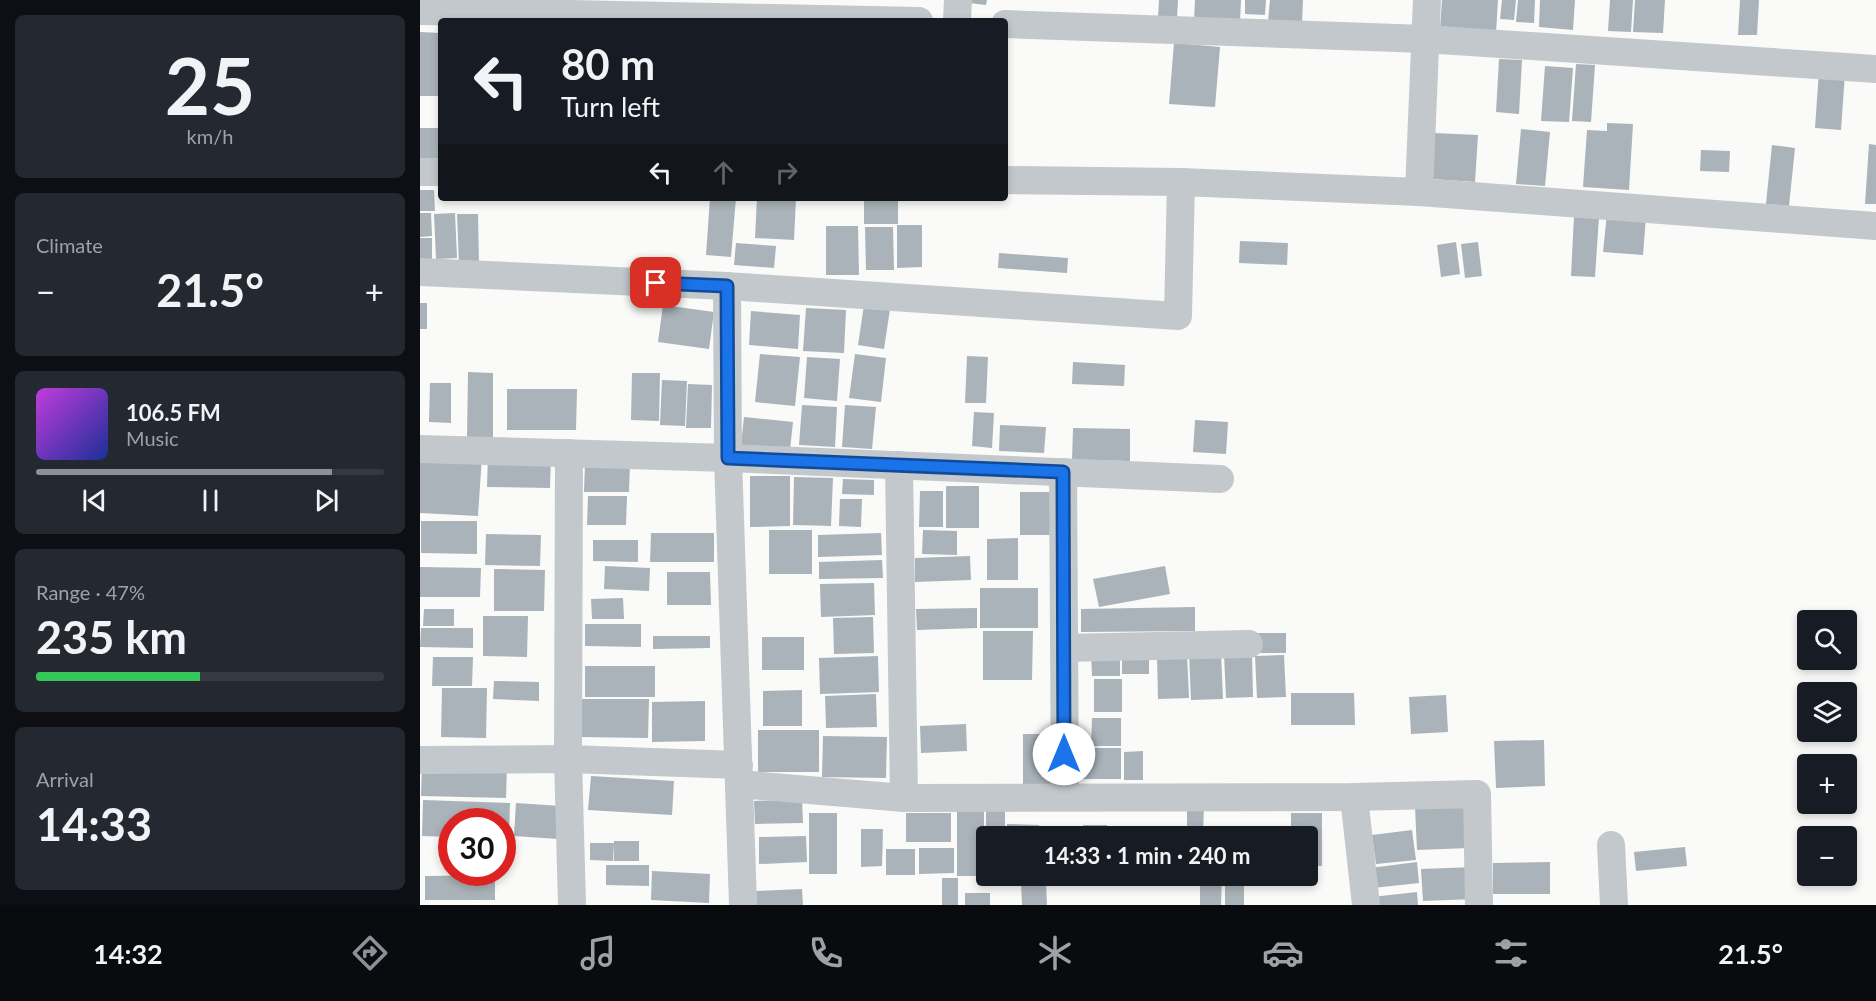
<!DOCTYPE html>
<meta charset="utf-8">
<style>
body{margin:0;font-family:Lato,sans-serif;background:#242831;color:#f1f3f6;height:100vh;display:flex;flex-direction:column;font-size:22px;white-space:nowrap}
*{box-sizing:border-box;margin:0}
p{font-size:20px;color:#9ea1a6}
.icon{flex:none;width:33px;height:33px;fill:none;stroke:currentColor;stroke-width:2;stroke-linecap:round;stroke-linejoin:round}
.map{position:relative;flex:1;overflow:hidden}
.sheet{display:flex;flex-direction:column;gap:15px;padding:15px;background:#0d0f14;width:420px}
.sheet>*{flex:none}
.hud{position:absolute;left:18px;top:18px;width:570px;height:183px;border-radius:6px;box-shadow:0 3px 9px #0003;background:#171b24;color:#f1f3f6;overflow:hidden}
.tools{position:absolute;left:1377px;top:610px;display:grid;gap:12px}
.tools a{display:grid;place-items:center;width:60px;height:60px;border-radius:6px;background:#171b24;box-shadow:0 3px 9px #0003;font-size:30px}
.speed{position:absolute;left:18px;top:808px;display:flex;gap:12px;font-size:30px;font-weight:700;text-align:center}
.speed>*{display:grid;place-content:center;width:78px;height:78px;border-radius:50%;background:#171b24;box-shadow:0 3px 9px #0003;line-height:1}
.speed .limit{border:9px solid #d22;background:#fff;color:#111}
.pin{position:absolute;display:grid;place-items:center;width:51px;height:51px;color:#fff;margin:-26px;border-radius:12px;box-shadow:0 3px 9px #0006}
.me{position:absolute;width:66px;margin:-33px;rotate:0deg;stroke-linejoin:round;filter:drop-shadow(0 0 4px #0008)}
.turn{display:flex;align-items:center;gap:21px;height:126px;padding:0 24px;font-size:27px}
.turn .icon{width:78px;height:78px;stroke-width:2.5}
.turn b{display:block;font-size:42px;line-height:51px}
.lanes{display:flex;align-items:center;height:57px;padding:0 24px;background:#0003;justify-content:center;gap:30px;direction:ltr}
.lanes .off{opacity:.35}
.big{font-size:45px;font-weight:700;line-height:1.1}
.sheet .widget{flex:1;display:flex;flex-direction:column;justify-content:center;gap:9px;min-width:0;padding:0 21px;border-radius:9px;background:#242831}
.sheet .dial{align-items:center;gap:0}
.dial b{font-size:78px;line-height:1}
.song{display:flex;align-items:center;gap:18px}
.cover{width:72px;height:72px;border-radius:9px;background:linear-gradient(135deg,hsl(290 70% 55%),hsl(230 70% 35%))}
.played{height:6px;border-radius:3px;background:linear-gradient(90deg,#8c9099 85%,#363941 85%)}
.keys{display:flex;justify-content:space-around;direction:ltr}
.heat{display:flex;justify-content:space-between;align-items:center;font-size:33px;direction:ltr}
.charge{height:9px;border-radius:4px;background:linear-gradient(90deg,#34c759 47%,#363941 0)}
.trip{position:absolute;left:556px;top:826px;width:342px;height:60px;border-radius:6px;background:#171b24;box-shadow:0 3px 9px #0003;font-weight:700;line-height:60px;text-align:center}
.menu{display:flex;height:96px;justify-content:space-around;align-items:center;background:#090b0e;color:#9ea1a6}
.menu .icon{width:42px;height:42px}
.menu .selected{color:#8c9099}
.menu b{font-size:27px;color:#f1f3f6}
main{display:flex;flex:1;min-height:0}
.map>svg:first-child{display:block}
</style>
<main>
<section class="sheet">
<div class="widget dial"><b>25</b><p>km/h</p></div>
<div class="widget"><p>Climate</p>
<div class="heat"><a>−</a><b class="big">21.5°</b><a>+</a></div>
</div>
<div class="widget">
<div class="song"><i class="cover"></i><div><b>106.5 FM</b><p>Music</p></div></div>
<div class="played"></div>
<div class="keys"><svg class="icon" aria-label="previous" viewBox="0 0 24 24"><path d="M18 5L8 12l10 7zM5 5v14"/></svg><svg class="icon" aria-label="pause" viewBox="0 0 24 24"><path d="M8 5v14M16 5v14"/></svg><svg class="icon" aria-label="next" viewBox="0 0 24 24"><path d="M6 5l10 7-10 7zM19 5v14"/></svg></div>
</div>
<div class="widget"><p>Range · 47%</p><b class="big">235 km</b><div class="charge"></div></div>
<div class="widget"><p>Arrival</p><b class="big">14:33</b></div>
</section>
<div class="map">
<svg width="1456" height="905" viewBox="0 0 1456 905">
<rect width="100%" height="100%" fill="#fafaf8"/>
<g fill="#aab3b9">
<polygon points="549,0 567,0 566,5 549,3"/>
<polygon points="739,0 758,0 757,18 738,17"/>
<polygon points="775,0 821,0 820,22 774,20"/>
<polygon points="825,0 846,0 845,15 825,14"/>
<polygon points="850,0 883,0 882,23 848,21"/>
<polygon points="1022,0 1078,0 1076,33 1020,30"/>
<polygon points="1082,0 1096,0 1094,20 1080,19"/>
<polygon points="1098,0 1115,0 1114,23 1096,22"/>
<polygon points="1120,0 1155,0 1153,30 1119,27"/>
<polygon points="1190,0 1213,0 1211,32 1188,31"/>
<polygon points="1215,0 1245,0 1243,33 1213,32"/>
<polygon points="1320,0 1339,0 1337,35 1318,35"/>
<polygon points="0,32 21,33 21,96 0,96"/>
<polygon points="754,43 800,47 795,107 749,104"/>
<polygon points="1079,59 1102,60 1099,114 1076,112"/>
<polygon points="1156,64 1175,65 1171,122 1152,121"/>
<polygon points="1125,66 1153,68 1149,122 1121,121"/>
<polygon points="1399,71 1425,73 1421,130 1395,128"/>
<polygon points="1187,123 1213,124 1209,190 1163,187 1167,130 1187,131"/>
<rect x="0" y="128" width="21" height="35"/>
<polygon points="1101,129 1130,132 1125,186 1096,184"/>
<polygon points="1014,133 1058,135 1055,182 1011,179"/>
<polygon points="1449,144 1456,145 1456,204 1445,204"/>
<polygon points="1352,145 1375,148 1369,206 1346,204"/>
<polygon points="1281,150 1310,151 1309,172 1280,171"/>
<polygon points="0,190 14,190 15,211 0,211"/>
<polygon points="290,198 316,198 311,257 286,255"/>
<polygon points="337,198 376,198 374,240 335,238"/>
<rect x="444" y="198" width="34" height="26"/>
<polygon points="0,213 11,213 12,236 0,237"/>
<polygon points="35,213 37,258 16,259 14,214"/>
<polygon points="1187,213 1226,217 1223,255 1183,252"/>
<polygon points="37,214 58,214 59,264 39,265"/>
<polygon points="1154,216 1179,217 1175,277 1151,276"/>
<polygon points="477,225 502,225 502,267 477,268"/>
<polygon points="406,226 438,226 439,275 406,275"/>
<polygon points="445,227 473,227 474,270 446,270"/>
<polygon points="0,238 12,238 12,261 0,262"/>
<polygon points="820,241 868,243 867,265 819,263"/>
<polygon points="1036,242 1040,274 1021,277 1017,245"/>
<polygon points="1058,242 1062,276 1045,278 1041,244"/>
<polygon points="316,243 356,246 354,268 314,265"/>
<polygon points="579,253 648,258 647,273 578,268"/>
<rect x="0" y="303" width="7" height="26"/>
<polygon points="243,305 294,312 289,349 238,342"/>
<polygon points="444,305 470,309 464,349 438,345"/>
<polygon points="386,308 426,310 424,353 383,351"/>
<polygon points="331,311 380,315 378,349 329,345"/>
<polygon points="340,354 380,357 375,406 335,402"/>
<polygon points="435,354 466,358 461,402 429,398"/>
<polygon points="547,356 568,357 566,403 545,403"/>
<polygon points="387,357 420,359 417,401 384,398"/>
<polygon points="653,362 705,365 704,386 652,384"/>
<polygon points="48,372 73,373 73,437 47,437"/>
<polygon points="212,373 240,373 239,421 211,420"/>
<polygon points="242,380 267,381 265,426 240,425"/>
<polygon points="10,383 31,383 31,423 9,422"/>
<polygon points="268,384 292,385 291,428 266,428"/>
<polygon points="87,389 157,389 156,430 87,430"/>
<polygon points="382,405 417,407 415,447 379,445"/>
<polygon points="425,405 456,407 452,449 422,447"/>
<polygon points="554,412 574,413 572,448 552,446"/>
<polygon points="324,417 373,422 370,450 321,445"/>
<polygon points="775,420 808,422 806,454 773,452"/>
<polygon points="580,425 626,427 624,453 579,451"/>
<polygon points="653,428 710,429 710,461 652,460"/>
<polygon points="0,453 62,456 58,516 0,513"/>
<polygon points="68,454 131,455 130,488 67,487"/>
<polygon points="165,462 210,463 209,492 164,492"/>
<polygon points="330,476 370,476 370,526 330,527"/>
<polygon points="374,477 413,478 411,526 373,525"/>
<polygon points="423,479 454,480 454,495 422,494"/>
<rect x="526" y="486" width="33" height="42"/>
<polygon points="500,491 523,491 523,527 499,527"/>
<rect x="600" y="492" width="32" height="43"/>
<polygon points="168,496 207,496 206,525 167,525"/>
<polygon points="420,499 442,499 441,527 419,526"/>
<polygon points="1,521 57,521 57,554 1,553"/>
<rect x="349" y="530" width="43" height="44"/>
<polygon points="503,530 537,531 537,555 502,554"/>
<polygon points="231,533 294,533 294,562 230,562"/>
<polygon points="461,533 462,555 398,557 398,535"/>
<polygon points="66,534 121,535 120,566 65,565"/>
<polygon points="598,538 598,580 567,580 567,539"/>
<polygon points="173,540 218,540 218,562 173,561"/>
<polygon points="550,556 551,580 495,582 495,558"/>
<polygon points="462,560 463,578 399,579 399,562"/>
<polygon points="185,566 230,568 229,591 184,589"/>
<polygon points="745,566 750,594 679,607 673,579"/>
<polygon points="0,567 61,568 60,597 0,597"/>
<polygon points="74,569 125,570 124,611 74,611"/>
<polygon points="247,572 290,572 291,605 247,605"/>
<polygon points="454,583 455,615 401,617 400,584"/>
<rect x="560" y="588" width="58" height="40"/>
<polygon points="203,598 204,619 172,619 171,599"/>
<polygon points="775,607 775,631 661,632 661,609"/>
<polygon points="557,608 557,628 497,630 496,609"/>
<polygon points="4,609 34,609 34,626 3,626"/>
<polygon points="63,616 108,616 107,657 63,656"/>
<polygon points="453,617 454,653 414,654 413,618"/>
<polygon points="165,624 221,624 221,647 165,646"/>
<polygon points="1,628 53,628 53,648 0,647"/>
<polygon points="563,631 613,631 612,680 563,680"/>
<polygon points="836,633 866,633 866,653 837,653"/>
<polygon points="233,636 290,636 290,648 233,649"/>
<rect x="342" y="637" width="42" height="33"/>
<polygon points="700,652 700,676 672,676 671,653"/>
<polygon points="801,652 803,699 771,700 769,653"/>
<polygon points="832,653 833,697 806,698 804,654"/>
<polygon points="767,654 769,698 738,699 737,655"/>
<rect x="702" y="655" width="27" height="19"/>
<polygon points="864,655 866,697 837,698 835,656"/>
<polygon points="458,656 459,692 400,694 399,658"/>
<polygon points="13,657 53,657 52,686 12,686"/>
<rect x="165" y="666" width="70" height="31"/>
<rect x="674" y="679" width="28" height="33"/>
<polygon points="74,681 119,682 119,701 73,699"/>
<polygon points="22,688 67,688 66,738 21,737"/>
<polygon points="382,690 382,726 343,726 343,691"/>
<polygon points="871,693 934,693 935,725 871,725"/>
<polygon points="456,694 457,727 406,728 405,696"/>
<polygon points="1026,695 1028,732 991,734 989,697"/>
<polygon points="161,699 229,699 228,738 160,737"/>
<polygon points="285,701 285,741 232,742 232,702"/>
<polygon points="672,718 701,718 701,746 671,746"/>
<polygon points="546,724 547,751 501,753 500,726"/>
<rect x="338" y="730" width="61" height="42"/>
<polygon points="603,734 636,734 636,785 603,786"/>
<polygon points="403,736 467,737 466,778 402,777"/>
<polygon points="1124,740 1125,786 1076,788 1074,741"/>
<rect x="663" y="748" width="38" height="31"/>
<polygon points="723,751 723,780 704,780 704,752"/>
<polygon points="2,764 87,766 86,798 1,796"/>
<polygon points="171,776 254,781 252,815 168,810"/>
<polygon points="382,799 383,823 335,824 334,801"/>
<polygon points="3,800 90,803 89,838 82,838 82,822 32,822 32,837 2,836"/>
<polygon points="96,803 141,806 138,839 94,836"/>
<polygon points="767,804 784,804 783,837 767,837"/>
<polygon points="1047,805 1049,848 997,850 995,807"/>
<rect x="566" y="806" width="19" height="31"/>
<rect x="537" y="807" width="27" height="69"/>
<rect x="389" y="813" width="28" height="61"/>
<rect x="486" y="813" width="45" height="29"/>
<polygon points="871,813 902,813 902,866 888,866 888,837 871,837"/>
<polygon points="587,824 619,825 618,837 587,837"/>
<rect x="663" y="825" width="24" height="12"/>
<polygon points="441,829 463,829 462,866 441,867"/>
<polygon points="992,830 996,860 956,864 952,835"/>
<polygon points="386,836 387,862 339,864 339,837"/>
<rect x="194" y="841" width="25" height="20"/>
<polygon points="170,843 194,843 193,861 170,860"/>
<polygon points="1265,847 1267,866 1216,871 1214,852"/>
<polygon points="499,848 534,848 534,873 499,874"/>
<rect x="466" y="849" width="29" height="26"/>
<polygon points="997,862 999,883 953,888 950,868"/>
<polygon points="1130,862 1130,894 1073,894 1073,863"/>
<polygon points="186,865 229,865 229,886 186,885"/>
<polygon points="1054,867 1055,899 1003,901 1001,869"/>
<polygon points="232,871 290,874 289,903 231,900"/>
<polygon points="75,875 75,900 5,900 5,876"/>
<polygon points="642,876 662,876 662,881 642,883"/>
<polygon points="780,876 802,876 801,905 780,905"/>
<rect x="805" y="876" width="19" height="29"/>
<rect x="522" y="878" width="16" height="27"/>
<polygon points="626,882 627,905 602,905 601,883"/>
<polygon points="382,889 383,905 337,905 336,891"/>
<polygon points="997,892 998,905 953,905 952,897"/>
<rect x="545" y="893" width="25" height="12"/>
</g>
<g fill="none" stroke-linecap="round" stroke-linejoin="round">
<g stroke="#c3c8cc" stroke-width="28">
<polyline points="1007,0 999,192 1456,226"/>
<polyline points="0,11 499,21"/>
<polyline points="537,21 538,0"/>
<polyline points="585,24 1005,39 1456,69"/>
<polyline points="0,172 21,172"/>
<polyline points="585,180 761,182 999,192"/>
<polyline points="0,272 307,286 758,316 761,182"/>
<polyline points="307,286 308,458 323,905"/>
<polyline points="0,449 308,458 800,479"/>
<polyline points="149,453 148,759 152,905"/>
<polyline points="479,465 484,798"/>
<polyline points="643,472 645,796"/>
<polyline points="644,648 829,644"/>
<polyline points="0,760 148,759 319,765"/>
<polyline points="319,784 484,798 934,797 1057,794 1059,905"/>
<polyline points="934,797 946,905"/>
<polyline points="1191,845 1194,905"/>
</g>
</g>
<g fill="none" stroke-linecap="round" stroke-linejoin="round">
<defs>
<polyline id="route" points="236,283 307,286 308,458 643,472 644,754"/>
</defs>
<use href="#route" stroke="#114b97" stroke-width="15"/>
<use href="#route" stroke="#1a73e8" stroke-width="10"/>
</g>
</svg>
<div class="tools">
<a><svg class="icon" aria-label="search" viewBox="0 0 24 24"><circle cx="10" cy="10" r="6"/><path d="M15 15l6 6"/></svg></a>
<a><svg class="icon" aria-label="layers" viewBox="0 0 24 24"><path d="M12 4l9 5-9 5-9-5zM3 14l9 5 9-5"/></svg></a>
<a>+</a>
<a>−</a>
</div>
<div class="speed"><div class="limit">30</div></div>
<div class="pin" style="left:236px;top:283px;background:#d93025"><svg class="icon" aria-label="arrive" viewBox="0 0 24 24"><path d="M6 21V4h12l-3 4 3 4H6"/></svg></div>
<svg class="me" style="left:644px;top:754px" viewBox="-20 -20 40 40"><circle r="19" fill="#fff"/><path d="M0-13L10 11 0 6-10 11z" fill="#1a73e8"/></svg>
<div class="trip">14:33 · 1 min · 240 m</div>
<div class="hud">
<div class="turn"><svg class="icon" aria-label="left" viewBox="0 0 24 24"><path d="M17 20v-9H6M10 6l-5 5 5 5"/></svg><div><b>80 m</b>Turn left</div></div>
<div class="lanes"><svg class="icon" aria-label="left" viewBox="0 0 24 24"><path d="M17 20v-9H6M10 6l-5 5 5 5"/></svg><svg class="icon off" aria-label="ahead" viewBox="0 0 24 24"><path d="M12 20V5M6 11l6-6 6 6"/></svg><svg class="icon off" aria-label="right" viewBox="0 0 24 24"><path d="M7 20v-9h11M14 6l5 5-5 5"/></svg></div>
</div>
</div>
</main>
<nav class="menu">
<b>14:32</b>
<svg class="icon selected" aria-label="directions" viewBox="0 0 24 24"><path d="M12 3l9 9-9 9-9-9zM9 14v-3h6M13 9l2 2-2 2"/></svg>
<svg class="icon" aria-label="music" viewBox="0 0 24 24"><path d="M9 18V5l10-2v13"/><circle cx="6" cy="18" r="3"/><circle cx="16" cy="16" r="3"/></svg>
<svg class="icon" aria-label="phone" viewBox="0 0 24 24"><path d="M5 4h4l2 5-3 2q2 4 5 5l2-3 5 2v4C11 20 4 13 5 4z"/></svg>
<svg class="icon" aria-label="climate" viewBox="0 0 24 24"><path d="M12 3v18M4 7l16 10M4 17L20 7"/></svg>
<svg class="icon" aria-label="car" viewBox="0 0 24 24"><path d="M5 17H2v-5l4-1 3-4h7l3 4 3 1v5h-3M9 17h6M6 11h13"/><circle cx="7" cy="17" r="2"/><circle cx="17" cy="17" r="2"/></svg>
<svg class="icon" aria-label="filters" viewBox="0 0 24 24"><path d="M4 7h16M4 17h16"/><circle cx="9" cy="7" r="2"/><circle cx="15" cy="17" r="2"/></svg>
<b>21.5°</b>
</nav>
